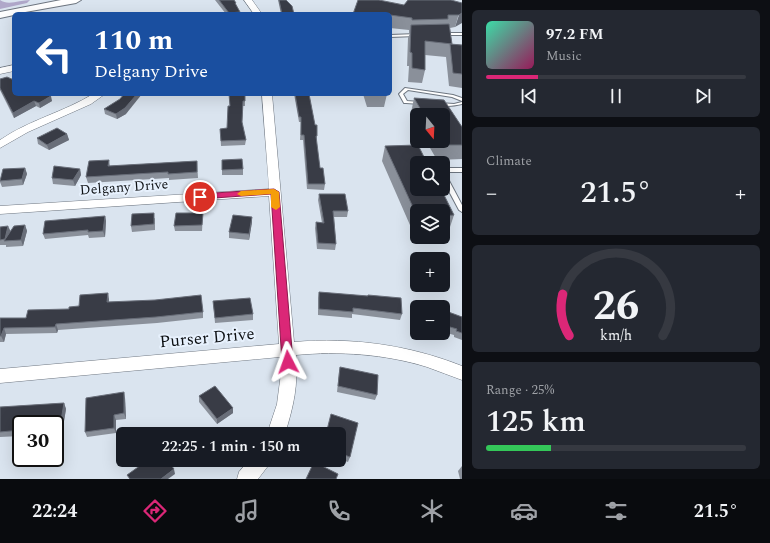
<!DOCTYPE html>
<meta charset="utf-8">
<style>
body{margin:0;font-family:Spectral,serif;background:#242831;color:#f1f3f6;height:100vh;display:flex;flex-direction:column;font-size:15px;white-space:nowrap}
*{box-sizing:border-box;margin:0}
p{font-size:13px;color:#9ea1a6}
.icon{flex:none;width:22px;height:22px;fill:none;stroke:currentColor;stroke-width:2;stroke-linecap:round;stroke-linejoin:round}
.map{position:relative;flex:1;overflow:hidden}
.panel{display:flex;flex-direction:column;gap:10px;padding:10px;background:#0d0f14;width:308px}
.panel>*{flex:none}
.hud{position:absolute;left:12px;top:12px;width:380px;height:84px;border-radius:6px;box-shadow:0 4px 16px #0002;background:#1a4fa0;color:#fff;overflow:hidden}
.needle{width:26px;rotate:162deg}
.buttons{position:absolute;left:410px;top:108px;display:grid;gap:8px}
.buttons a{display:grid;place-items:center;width:40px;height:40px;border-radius:6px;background:#171b24;box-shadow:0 4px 16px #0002;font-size:20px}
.speed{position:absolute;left:12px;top:415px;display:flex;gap:8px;font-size:20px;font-weight:700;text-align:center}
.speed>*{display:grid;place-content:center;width:52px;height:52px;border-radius:50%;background:#171b24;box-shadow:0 4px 16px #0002;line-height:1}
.speed .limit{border:2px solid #111;border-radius:6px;background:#fff;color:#111}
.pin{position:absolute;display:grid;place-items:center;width:34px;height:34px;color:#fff;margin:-17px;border:2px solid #fff;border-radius:50%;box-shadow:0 1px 4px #0007}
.me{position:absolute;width:44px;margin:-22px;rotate:356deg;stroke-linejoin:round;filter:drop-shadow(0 0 3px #0008)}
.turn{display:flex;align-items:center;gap:14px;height:84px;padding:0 16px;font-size:18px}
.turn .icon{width:52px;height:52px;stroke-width:2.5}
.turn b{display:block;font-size:28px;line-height:34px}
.big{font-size:30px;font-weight:600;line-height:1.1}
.panel .tile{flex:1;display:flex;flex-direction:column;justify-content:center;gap:6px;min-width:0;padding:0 14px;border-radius:6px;background:#242831}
.panel .dial{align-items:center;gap:0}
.dial svg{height:104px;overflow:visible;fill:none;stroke:#363941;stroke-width:7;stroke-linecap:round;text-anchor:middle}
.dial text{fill:#f1f3f6;stroke:none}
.song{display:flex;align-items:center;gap:12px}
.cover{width:48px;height:48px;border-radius:6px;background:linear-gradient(135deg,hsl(160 70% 55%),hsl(330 70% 35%))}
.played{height:4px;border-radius:2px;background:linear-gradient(90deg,#db2777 20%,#363941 20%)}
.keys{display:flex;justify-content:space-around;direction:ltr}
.heat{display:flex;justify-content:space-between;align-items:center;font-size:22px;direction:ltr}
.charge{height:6px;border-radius:3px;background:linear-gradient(90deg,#34c759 25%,#363941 0)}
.trip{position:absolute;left:116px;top:427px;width:230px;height:40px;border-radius:6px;background:#171b24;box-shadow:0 4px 16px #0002;font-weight:600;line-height:40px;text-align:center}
.menu{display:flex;height:64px;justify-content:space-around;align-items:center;background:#090b0e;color:#9ea1a6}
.menu .icon{width:28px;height:28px}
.menu .current{color:#db2777}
.menu b{font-size:18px;color:#f1f3f6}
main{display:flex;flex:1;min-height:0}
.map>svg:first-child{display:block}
</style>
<main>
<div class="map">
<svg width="462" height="479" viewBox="0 0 462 479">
<rect width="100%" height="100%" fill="#dae4ef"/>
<path fill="#afa7c9" d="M0,0C8,6 20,0 30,0L27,3L0,9Z"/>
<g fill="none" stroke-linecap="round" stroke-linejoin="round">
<defs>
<g id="lane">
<polygon points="443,33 462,33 462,35 444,35 442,34"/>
<polygon points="417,34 418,35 416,36 390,37 390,35"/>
<polygon points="405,88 453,95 462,98 462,101 452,97 408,90 403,94 407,101 420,102 422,103 420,104 406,103 404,103 399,94"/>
<path d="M462,102V104C454,106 444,107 437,104L439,103L454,104Z"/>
<rect x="443" y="168" width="19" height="4"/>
<polygon points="443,173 446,175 462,205 462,212 459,210 443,180"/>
</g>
<g id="street">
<polygon points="244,0 252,0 262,14 254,14"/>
<polygon points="14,65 14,71 0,74 0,68"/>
<path d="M93,94H105L91,104L28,132L0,148V140C29,120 64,112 93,94Z"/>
<path d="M262,94H272L294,342C352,337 409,345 462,366V380C450,376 439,371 427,367C385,354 339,351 296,355C298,387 294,404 285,434H267L277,404L281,373L280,357L0,383V369L279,344L269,196L0,214V206L269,189Z"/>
<polygon points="249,460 270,460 268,466 258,479 237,479 239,472"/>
</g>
<polygon id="secondary" points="61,0 81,0 76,3 14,14 14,15 0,18 0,12"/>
</defs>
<use href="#lane" stroke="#6e7680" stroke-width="2"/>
<use href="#street" stroke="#6e7680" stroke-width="1"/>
<use href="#secondary" stroke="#6e7680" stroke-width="2"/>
<use href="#lane" fill="#fff" fill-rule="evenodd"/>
<use href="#street" fill="#fff" fill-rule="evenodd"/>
<use href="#secondary" fill="#fff" fill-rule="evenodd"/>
</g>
<g fill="#8a909a">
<polygon points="215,0 234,0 236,3 236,6 240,12 240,14 226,14"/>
<polygon points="278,0 286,0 294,14 281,14"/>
<polygon points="462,3 455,27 450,28 452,44 462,45 462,88 449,86 446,57 425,55 425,70 422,83 408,82 409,66 407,66 408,38 410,33 409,33 409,30 390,28 390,14 353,14 404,5"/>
<polygon points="0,79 52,101 40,108 36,106 14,118 0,90"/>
<polygon points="229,94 245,101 245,106 243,106 242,122 246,140 245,145 221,146 220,129 227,128 230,106"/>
<polygon points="294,94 309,94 317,136 316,141 320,168 325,184 324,190 307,189 303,140 300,140 301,122 299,122"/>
<polygon points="363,94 387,94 384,107 367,107"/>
<polygon points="414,98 444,100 462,127 462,159 437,160 426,141 443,141 443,115 417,115 417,124 411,113"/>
<polygon points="104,109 126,114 117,119 105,114"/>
<polygon points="67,134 69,140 49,150 38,144 37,138"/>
<polygon points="385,146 454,215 449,230 443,231 443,211 417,211 417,232 413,232 382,161"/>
<polygon points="109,160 110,166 197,161 198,178 169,180 169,178 88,183 86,177"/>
<polygon points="222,160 243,169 243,175 222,175"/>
<polygon points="25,168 27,174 23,185 2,187 0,182 0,180"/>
<polygon points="80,169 81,175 75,186 53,184 52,178"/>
<polygon points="319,194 348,211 347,217 334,217 336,244 335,250 317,249 315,228 316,222 322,223 318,200"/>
<polygon points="203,213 202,231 175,231 174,226"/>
<polygon points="105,216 106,221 105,237 89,238 88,235 45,239 43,234"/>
<polygon points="252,217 252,222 249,240 229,238 229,232"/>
<polygon points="155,218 155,230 132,232 131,226"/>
<polygon points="25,225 27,231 23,246 6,247 6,245 0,245 0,227 10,231"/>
<polygon points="319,292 367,296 368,295 402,314 400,320 352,314 352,318 318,315 318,298"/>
<polygon points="109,299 109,302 203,312 203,318 157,323 58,330 57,333 6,334 4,342 0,342 0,318 26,318 69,309"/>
<polygon points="213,301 253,314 253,320 215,323"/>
<polygon points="418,303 417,307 417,324 413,322 416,309"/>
<polygon points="443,310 462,317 462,340 454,337 454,335 443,332"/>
<polygon points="340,367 377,395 375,400 337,392 339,372"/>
<polygon points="199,396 233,408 233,413 217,424 199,402"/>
<polygon points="125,398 126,419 116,420 116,433 87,437 85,432"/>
<polygon points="64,403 66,409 62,433 55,433 55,424 21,424 21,436 0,437 0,407"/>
<polygon points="339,434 350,457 348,462 339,459"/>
<polygon points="462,466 462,479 460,479 458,471"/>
</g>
<g fill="#696e79">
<polygon points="240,12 240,14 229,14 229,13"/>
<polygon points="462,13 462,23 455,27 459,15"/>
<polygon points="137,94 142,94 126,114 117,119 116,114"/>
<polygon points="51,96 52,101 40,108 39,103"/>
<polygon points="34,101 36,106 14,118 13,113"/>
<polygon points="67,134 69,140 49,150 47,145"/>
<polygon points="25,168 27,174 23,185 22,179"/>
<polygon points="80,169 81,175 75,186 73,180"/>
<polygon points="105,216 106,221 105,237 103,231"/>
<polygon points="252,217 252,222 249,240 249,234"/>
<polygon points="25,225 27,231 23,246 21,240"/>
<polygon points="8,226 11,232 5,239"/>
<polygon points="108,293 109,299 108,308 107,302"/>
<polygon points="56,324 58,330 57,333 55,327"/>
<polygon points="4,328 6,334 4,342 1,336"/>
<polygon points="124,392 125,398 126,419 124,413"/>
<polygon points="64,403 66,409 62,433 60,427"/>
<polygon points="233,408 233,413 217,424 217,419"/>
<polygon points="114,415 116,420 116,433 114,428"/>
<polygon points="174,469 175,474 168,479 161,479"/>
</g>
<g fill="#393c46" stroke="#696e79">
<polygon points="219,0 234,0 236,3 235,3 240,12 229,13"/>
<polygon points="279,0 286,0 292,6 294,14 282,14"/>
<polygon points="358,0 379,0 404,5 408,0 451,0 462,3 462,13 459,15 448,15 448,19 412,20 412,18 390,15 390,14 376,14 364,13 364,14 353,14"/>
<polygon points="449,24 452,44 425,41 425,70 412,68 412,53 410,52 411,25"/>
<polygon points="450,44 462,45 462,74 453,73"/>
<polygon points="7,77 14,80 14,94 46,94 51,96 39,103 34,101 13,113 0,88 0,79"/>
<polygon points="124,94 137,94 125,108 116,114 104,109 120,99"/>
<polygon points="229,94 245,94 245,101 243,101 242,122 246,140 221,141 220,129 227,128 228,106 230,106"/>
<polygon points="295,94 309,94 315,125 317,125 317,136 316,136 320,168 323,168 325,184 308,184 304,135 301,135 301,117 299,117"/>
<polygon points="414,98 444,100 462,127 462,145 441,145 439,141 443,141 443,115 424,115"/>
<polygon points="57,128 67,134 47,145 37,138"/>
<polygon points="418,145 427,163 417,163 417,189 441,189 454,215 443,216 443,211 417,211 417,216 385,146"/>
<polygon points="242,159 243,169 222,170 222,160"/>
<polygon points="109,160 108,166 197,161 197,172 168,174 168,172 86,177 89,161"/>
<polygon points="54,166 80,169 73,180 52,178"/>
<polygon points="25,168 22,179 0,181 3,169"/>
<polygon points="319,194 345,194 348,211 333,211 336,244 318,243 316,222 324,223"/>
<polygon points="154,213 154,224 131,226 132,214"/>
<polygon points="176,213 203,213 202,225 174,226"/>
<polygon points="233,215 252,217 249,234 229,232"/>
<polygon points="105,216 103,231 88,232 88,230 43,234 45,221"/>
<polygon points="25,225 21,240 4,241 14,226"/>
<polygon points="8,226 5,239 0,240 0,227"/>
<polygon points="319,292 368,296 368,295 401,298 402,314 353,308 353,312 319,309"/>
<polygon points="108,293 107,302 155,300 201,295 203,312 156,317 56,324 55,327 4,328 1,336 0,336 0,318 26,318 28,310 69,309 69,307 79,306 80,295"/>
<polygon points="250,298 253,314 215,318 213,301"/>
<polygon points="418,303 431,307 417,307"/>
<polygon points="417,307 417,317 415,317"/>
<polygon points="443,310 462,317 462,333 456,331 457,329 443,325"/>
<polygon points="340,367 378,375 377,395 338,386"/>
<polygon points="215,386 233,408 217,419 199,396"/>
<polygon points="124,392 124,413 114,415 114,428 85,432 86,398"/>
<polygon points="64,403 60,427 55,428 55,424 21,424 21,430 0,432 0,407"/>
<polygon points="331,414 358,423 350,457 339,453 339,434 326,434"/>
<polygon points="148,460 167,460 174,469 161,479 130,479 127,475"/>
<polygon points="314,462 338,474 336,479 306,479"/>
</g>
<polygon fill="#db2777" stroke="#8e194d" points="274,189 279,192 293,362 292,365 288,366 284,365 282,362 271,194 200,199 196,197 200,194"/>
<polygon fill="#f59e0b" points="274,189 279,192 280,207 276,210 271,207 271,194 241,196 237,194 241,191"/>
<g text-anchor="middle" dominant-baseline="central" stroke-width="4" stroke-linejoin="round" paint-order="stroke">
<g font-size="14" fill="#0e1114" stroke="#e7f1fd">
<text transform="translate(124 187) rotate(-4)">Delgany Drive</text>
</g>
<g font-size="17" fill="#0e1114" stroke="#e7f1fd">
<text transform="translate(207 338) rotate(-5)">Purser Drive</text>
</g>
</g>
</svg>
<div class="buttons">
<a><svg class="needle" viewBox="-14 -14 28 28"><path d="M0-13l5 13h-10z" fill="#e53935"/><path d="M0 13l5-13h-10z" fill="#9ea1a6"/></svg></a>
<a><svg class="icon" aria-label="search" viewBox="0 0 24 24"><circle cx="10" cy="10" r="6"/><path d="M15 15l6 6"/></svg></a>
<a><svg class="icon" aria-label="layers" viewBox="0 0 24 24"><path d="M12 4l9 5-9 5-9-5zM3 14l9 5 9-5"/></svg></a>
<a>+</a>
<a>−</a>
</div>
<div class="speed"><div class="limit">30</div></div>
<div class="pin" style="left:200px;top:197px;background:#d93025"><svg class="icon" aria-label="arrive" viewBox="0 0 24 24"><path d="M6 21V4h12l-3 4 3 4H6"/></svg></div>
<svg class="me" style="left:288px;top:362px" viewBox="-20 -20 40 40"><path d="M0-17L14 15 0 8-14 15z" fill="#db2777" stroke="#fff" stroke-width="4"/></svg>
<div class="trip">22:25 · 1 min · 150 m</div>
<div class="hud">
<div class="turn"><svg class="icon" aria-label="left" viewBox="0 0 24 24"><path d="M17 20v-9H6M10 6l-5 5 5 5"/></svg><div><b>110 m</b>Delgany Drive</div></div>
</div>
</div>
<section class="panel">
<div class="tile">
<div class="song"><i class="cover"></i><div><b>97.2 FM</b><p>Music</p></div></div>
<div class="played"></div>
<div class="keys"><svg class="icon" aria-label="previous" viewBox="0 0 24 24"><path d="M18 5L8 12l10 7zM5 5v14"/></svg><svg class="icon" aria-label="pause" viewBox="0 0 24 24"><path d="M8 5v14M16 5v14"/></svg><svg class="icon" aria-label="next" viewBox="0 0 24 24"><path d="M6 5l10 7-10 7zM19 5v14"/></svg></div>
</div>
<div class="tile"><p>Climate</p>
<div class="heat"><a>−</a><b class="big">21.5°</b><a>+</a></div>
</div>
<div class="tile dial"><svg viewBox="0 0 100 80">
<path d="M14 69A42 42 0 1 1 86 69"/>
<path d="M14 69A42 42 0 0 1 9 37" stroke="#db2777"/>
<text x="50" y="56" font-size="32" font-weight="700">26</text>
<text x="50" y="72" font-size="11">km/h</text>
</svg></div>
<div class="tile"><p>Range · 25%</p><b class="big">125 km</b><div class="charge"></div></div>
</section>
</main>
<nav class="menu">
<b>22:24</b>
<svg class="icon current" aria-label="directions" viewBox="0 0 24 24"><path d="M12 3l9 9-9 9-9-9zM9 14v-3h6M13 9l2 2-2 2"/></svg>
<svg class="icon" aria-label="music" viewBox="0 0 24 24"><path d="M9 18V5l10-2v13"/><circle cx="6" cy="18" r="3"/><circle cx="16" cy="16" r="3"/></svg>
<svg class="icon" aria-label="phone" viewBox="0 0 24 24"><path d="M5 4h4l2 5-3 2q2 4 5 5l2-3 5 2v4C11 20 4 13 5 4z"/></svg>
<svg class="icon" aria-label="climate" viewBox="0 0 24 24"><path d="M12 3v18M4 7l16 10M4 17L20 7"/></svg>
<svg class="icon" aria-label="car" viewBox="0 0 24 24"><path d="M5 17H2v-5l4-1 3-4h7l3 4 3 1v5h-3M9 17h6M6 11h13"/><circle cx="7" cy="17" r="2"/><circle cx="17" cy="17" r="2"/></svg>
<svg class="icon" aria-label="filters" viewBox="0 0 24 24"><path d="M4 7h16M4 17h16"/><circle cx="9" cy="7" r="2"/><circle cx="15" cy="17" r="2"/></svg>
<b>21.5°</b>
</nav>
